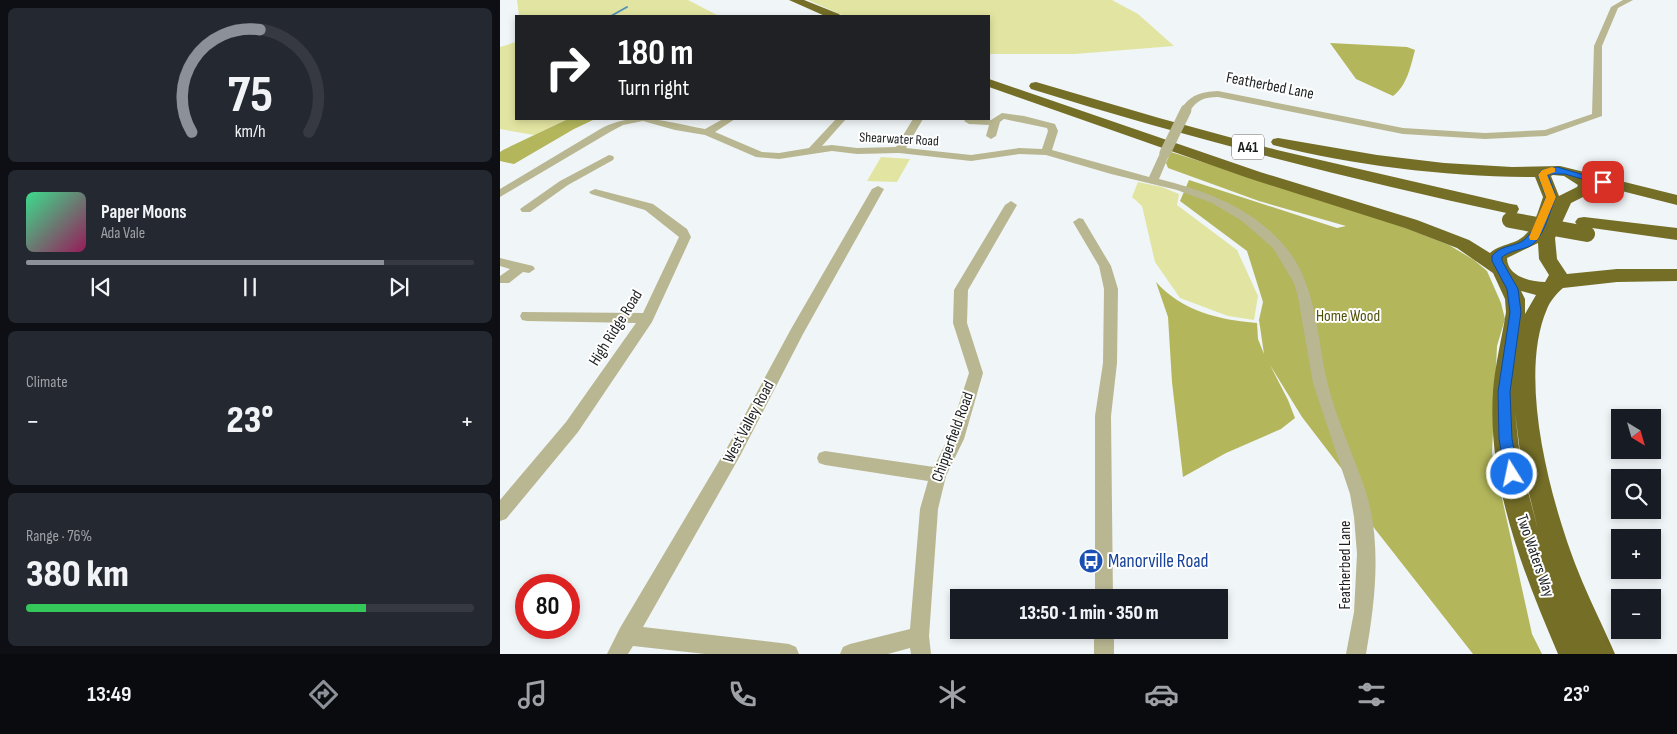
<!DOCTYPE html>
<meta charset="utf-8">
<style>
body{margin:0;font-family:"Sofia Sans Condensed",sans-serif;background:#242831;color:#f1f3f6;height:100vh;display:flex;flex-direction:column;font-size:19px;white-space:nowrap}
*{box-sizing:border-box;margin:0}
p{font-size:16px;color:#9ea1a6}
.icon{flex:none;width:28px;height:28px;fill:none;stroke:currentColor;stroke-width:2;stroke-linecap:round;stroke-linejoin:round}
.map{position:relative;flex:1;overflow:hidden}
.drawer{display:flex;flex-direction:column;gap:8px;padding:8px;background:#0d0f14;width:500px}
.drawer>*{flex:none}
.top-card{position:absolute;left:15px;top:15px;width:475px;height:105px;border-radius:0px;box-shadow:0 2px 8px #0003;background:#202124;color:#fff;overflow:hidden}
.needle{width:32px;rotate:143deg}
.tools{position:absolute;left:1111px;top:409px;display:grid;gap:10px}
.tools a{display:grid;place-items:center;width:50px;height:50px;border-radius:0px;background:#171b24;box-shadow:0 2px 8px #0003;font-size:25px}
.speed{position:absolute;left:15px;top:574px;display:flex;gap:10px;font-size:25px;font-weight:700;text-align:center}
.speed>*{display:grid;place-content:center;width:65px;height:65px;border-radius:50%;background:#171b24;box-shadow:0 2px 8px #0003;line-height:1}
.speed .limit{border:8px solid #d22;background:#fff;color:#111}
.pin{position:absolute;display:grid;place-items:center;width:42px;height:42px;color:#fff;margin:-21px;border-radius:10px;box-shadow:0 2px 8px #0006}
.me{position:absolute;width:55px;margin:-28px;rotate:350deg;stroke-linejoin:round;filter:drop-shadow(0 0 4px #0008)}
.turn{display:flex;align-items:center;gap:18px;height:105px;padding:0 20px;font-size:22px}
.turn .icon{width:65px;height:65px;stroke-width:2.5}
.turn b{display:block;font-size:35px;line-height:42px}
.big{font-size:38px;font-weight:800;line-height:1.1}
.drawer .tile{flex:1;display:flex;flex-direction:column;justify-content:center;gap:8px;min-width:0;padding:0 18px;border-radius:8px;background:#242831}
.drawer .dial{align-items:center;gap:0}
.dial svg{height:130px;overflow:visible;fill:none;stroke:#363941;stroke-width:7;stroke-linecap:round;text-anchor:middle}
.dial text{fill:#f1f3f6;stroke:none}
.song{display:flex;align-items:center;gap:15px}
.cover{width:60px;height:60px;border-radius:8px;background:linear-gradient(135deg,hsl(150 70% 55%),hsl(330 70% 35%))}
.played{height:5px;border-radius:2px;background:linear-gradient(90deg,#8c9099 80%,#363941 80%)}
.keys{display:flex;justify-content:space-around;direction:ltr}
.heat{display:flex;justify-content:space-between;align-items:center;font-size:28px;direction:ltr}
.charge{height:8px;border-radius:4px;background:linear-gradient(90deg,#34c759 76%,#363941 0)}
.trip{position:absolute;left:450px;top:589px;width:278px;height:50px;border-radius:0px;background:#171b24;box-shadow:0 2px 8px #0003;font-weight:800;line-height:50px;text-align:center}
.menu{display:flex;height:80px;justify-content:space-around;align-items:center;background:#090b0e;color:#9ea1a6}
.menu .icon{width:35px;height:35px}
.menu .active{color:#8c9099}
.menu b{font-size:22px;color:#f1f3f6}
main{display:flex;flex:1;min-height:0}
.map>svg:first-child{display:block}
</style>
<main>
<section class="drawer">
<div class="tile dial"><svg viewBox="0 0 100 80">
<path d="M14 69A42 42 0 1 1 86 69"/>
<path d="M14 69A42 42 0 0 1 56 6" stroke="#8c9099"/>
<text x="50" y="56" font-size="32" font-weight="700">75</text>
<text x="50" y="72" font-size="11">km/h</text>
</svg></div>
<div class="tile">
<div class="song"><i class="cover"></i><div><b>Paper Moons</b><p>Ada Vale</p></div></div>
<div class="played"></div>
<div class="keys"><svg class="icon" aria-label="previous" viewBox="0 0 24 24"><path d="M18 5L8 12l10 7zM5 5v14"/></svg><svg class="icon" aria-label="pause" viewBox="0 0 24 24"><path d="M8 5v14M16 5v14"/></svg><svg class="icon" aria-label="next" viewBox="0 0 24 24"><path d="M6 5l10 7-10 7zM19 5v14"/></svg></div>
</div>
<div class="tile"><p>Climate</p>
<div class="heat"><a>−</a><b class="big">23°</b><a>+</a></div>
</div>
<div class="tile"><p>Range · 76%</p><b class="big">380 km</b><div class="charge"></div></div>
</section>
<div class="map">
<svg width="1177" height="654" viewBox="0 0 1177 654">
<rect width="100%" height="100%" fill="#f0f5f8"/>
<g fill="#e2e5a1">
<polygon points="17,0 188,0 219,16 19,16"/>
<polygon points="308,0 612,0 638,14 674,46 575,54 489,54 489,16 344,16"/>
<polygon points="16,42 16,119 68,119 34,135 0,129 0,47"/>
<polygon points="381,157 410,159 397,182 367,181"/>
<polygon points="638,182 662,187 679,194 677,205 737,250 758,296 754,320 728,316 680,298 655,262 642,206 632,197"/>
</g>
<g fill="#b3b65b">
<path d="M830,43L907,47L915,50C911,65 907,86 893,96L856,79Z"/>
<polygon points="68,119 95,119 74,129 14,164 0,161 0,152 3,150"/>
<path d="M671,152L883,219L949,245L974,260L987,271L1001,303L1005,319L997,346L992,453L1032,634L1042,654H973L871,524L861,494L802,417L770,365L788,400L795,418L781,429L726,453L683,477L672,382L668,317L656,282C682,311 719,320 757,323L758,339L764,354L759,320L763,302L747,251L680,201L689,180L837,228L846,226L759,201L668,168L666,163Z"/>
</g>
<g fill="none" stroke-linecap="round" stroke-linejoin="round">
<polyline stroke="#5391b7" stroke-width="2" points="111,16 127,7"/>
<g fill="#b9b791" fill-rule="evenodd">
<path d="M1123,0H1133L1118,8L1102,46V116L1046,136L985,139L903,134L718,97C704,97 697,100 689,112L686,113L681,110C689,95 701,92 718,91L903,128L985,133L1045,130L1092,114L1094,46L1111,7Z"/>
<path d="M502,113L524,116L555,124L558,131L552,150L649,177L661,151H669L670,153L659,179C704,190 750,207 782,243C817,281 816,334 827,381C836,419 854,455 866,492C882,544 875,602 866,654H846L854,612L857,554L854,517L850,494L813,383L798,297L794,283L773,248L742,221L712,203L677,190L611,174L546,155L519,154L471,161L399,153L357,154L332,151L279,159L256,157L205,135L175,130L143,121L123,125L110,132L0,197V189L102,128C138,110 169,123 205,129L223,119H235L215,132L262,152L279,153L309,148L336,119H346L322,146L332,145L357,148L396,147L413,119H423L406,148L471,155L519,148L542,149L548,131L547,128L504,119L500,122L496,136L491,139L486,136L489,125L469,124L464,121L466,119L491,120Z"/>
<polygon points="109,155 113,156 114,158 113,160 68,185 30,212 22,212 20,209 60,181"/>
<polygon points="378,186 384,189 303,334 240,456 143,627 289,644 296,647 299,654 205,654 133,646 128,654 107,654 120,628 228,446 291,329 372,189"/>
<polygon points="95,189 153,204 187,229 191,237 152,322 78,432 6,519 0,521 0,500 66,422 136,323 27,321 22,320 20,316 22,312 143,313 179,237 145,210 91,194 89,192"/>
<polygon points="511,201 517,205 468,290 467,323 483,373 464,439 446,476 438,509 429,636 431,654 411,654 410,648 388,654 340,654 343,647 350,644 410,629 420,509 428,481 325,465 319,463 317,458 319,453 325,451 434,467 448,438 469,373 453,323 454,290 505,205"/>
<polygon points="579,218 583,219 611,266 618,289 617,363 611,416 613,598 595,598 595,416 603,363 604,289 599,266 573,222"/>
<polygon points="0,258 33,266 35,269 29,273 23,272 9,283 0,283 0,276 10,269 0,266"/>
<rect x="594" y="630" width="20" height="24"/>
</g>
<g fill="#746e27" fill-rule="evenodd">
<polygon points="289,0 304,0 339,14 341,16 325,16"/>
<path d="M489,79L760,172L917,220L969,240L990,253C996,247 1006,245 1014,242C1033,235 1037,214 1043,197L1035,177C949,177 856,166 773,145L771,142L773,139L778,138L877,155L944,163L1012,167L1060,166L1177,195V205L1094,184L1091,193L1071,203L1055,238L1057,259L1067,274L1117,269H1177V281L1117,282L1063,288C1057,293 1050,301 1047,309C1017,378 1051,503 1078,571C1089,599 1103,626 1115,654H1058C1023,572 987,482 993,391C995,364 1002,338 1006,312L1005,299L993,273L957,248L905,228L748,178L489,87ZM1053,175L1064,176L1078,185L1077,187L1059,196L1051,176ZM1038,243L1039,259L1049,275L1045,282C1030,282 1007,276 1007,258ZM1021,291L1036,295L1025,314V299ZM1015,412L1022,468L1038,530L1020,457Z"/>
<path d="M536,82L659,118L777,150L1011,204L1017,205L1019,209L1017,213L1011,214C849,179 689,138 531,89L529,86L531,83Z"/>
<polygon points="1084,217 1177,228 1177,240 1078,226 1075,222 1078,218"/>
</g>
<polyline stroke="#b9b791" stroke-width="11" points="665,153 686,110"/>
<polyline stroke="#746e27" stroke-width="16" points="1010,220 1087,234"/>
</g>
<path fill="#1a73e8" stroke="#114b97" d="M1057,167L1108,182L1103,185L1065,174H1048L1056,197C1049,212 1044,240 1028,247C1019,250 1010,251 1002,257V261L1018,289L1021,312L1010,392L1012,439L1019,474L1017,478L1012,480L1007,478L1005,474L999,439L998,392L1010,312L1007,289L992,261V256C1000,246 1011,247 1021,242C1035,235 1040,210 1046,197L1038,175L1042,170Z"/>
<polygon fill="#f59e0b" points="1052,167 1055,168 1055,172 1047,175 1056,197 1039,237 1037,240 1030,240 1029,237 1046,197 1038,175 1042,170"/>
<defs>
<symbol id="bus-disc" viewBox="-11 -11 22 22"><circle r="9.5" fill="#1a4fb4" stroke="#fff"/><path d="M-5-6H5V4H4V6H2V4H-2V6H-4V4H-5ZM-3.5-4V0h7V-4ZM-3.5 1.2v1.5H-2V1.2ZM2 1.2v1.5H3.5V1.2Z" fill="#fff"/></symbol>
</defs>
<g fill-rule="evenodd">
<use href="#bus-disc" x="577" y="547" width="28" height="28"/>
</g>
<g text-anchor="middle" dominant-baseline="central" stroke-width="4" stroke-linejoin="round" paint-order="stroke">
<g font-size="14" fill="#1c1e1f" stroke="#fff">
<text transform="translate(399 139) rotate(3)">Shearwater Road</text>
</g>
<rect fill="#fff" stroke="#606262" stroke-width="1" x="732" y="134.5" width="32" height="25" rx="4"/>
<g font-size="15" font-weight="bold" fill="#1c1e1f">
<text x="748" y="147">A41</text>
</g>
<g font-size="16" fill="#1c1e1f" stroke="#fff">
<text transform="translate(770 86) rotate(11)">Featherbed Lane</text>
<text transform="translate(116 328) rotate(-58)">High Ridge Road</text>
<text transform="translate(249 422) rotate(-62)">West Valley Road</text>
<text transform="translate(453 437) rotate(-70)">Chipperfield Road</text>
<text transform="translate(1035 556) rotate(71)">Two Waters Way</text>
<text transform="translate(845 565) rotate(-90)">Featherbed Lane</text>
</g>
<g font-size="16" fill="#4f5008" stroke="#fff">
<text x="848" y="316">Home Wood</text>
</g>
<g font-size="19" fill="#164399" stroke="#fff" text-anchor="start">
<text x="608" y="561">Manorville Road</text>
</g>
</g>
</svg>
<div class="tools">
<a><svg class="needle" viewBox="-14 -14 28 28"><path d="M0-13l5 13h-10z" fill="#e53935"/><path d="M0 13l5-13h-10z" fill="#9ea1a6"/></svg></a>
<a><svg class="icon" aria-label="search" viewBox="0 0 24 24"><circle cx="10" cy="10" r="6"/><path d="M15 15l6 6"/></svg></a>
<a>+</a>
<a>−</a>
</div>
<div class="speed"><div class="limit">80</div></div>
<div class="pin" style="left:1103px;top:182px;background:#d93025"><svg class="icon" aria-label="arrive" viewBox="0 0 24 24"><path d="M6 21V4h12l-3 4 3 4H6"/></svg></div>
<svg class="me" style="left:1012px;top:474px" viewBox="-20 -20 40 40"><circle r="17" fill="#1a73e8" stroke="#fff" stroke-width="3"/><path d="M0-11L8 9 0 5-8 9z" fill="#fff"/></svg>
<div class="trip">13:50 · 1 min · 350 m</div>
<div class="top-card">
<div class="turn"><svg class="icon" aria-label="right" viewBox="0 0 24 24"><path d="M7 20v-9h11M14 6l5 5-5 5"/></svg><div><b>180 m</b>Turn right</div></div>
</div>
</div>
</main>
<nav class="menu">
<b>13:49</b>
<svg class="icon active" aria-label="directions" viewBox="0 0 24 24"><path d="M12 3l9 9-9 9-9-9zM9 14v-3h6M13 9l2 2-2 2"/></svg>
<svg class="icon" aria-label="music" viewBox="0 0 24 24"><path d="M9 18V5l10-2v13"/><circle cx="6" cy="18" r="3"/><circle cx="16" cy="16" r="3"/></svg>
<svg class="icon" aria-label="phone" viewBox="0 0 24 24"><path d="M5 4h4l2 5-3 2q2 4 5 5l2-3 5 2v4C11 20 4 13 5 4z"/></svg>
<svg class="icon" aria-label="climate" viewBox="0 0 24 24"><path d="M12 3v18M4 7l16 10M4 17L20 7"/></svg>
<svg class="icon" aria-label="car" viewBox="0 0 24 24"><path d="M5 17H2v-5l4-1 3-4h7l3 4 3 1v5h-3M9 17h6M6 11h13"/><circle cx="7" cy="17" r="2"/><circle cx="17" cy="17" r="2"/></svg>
<svg class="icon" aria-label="filters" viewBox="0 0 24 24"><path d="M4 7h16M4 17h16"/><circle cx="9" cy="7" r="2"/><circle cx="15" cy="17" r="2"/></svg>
<b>23°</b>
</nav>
